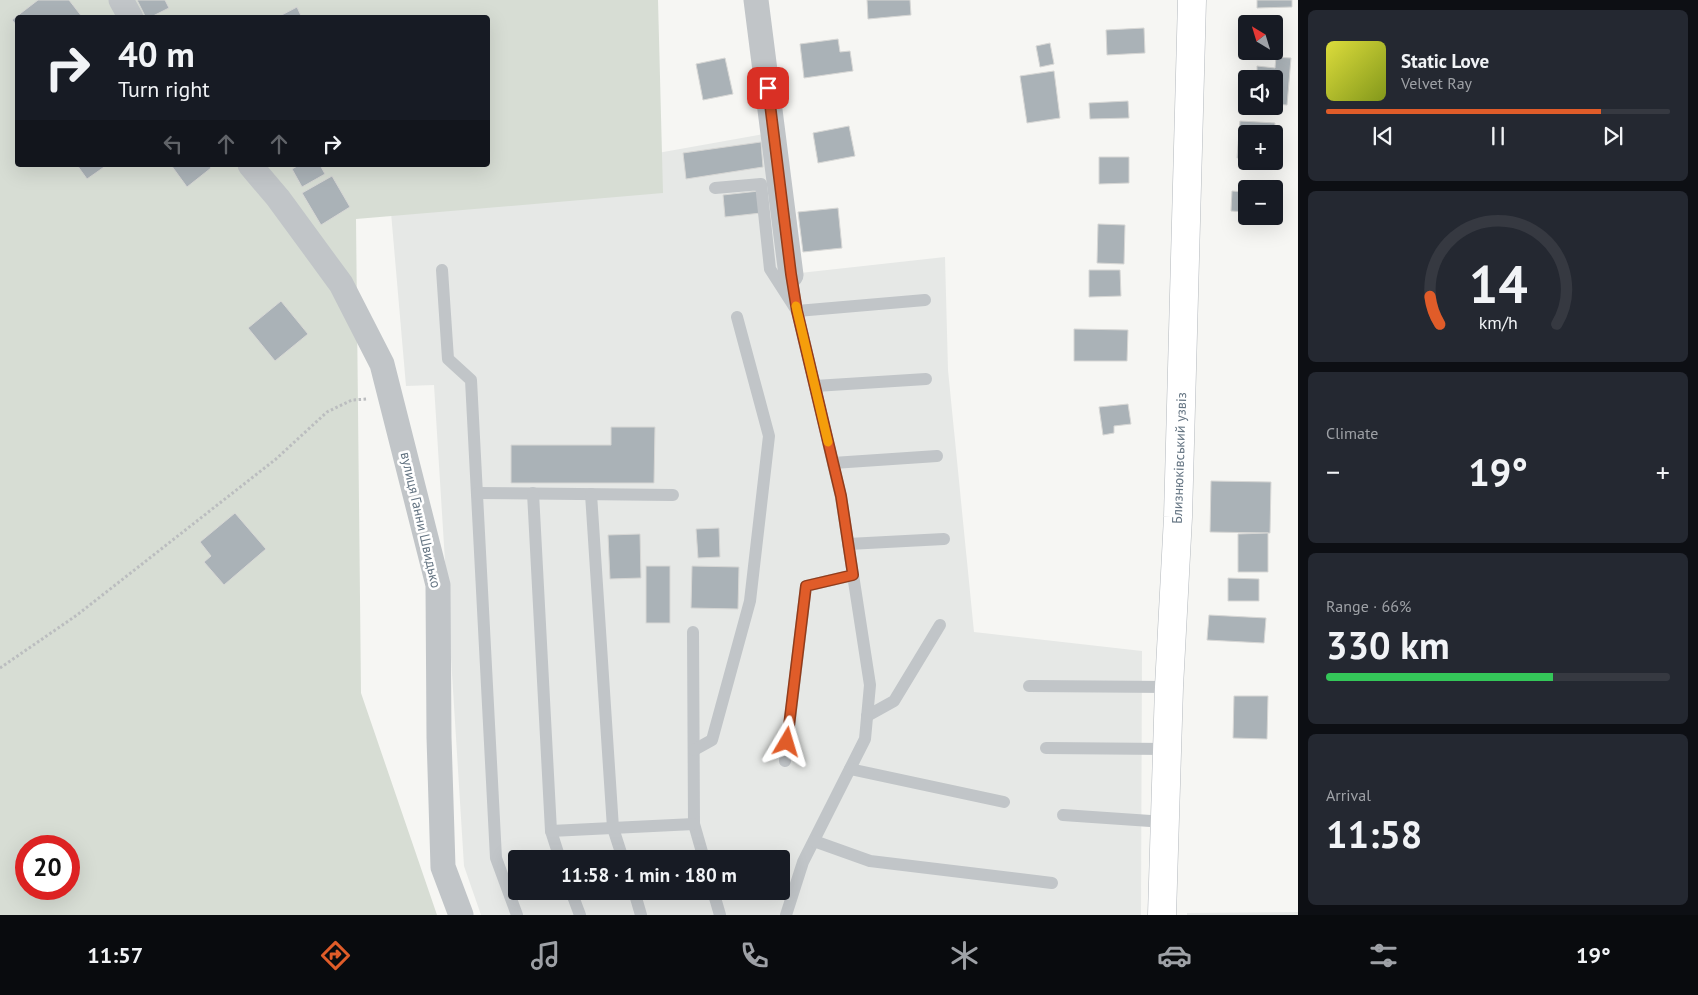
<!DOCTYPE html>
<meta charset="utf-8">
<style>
body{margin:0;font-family:"PT Sans",sans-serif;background:#242831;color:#f1f3f6;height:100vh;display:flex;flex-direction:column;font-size:19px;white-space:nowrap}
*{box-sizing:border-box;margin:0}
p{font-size:16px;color:#9ea1a6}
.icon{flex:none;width:28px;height:28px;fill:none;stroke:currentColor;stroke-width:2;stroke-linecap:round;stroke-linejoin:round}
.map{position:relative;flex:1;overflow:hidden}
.details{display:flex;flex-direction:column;gap:10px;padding:10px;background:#0d0f14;width:400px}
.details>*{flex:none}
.top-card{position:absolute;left:15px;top:15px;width:475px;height:152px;border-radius:5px;box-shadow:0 5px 20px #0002;background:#171b24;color:#f1f3f6;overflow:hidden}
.needle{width:32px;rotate:322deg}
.controls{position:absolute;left:1238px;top:15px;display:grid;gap:10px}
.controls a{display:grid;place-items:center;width:45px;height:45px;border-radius:5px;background:#171b24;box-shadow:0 5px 20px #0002;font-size:25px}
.speed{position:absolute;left:15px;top:835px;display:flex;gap:10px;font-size:25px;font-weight:700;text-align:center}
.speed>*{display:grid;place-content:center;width:65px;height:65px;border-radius:50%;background:#171b24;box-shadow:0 5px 20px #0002;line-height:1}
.speed .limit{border:8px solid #d22;background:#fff;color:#111}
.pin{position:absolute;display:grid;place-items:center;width:42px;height:42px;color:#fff;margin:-21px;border-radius:10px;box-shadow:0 2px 8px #0006}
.me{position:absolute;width:55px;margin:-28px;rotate:7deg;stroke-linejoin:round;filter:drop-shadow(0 0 4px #0008)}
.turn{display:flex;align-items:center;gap:18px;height:105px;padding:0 20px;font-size:22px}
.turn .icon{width:65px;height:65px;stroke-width:2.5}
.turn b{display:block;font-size:35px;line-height:42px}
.lanes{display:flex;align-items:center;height:48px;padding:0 20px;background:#0003;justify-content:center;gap:25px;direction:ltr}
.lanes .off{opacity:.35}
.big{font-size:38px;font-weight:700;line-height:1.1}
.details .tile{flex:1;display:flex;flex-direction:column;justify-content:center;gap:8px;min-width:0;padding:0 18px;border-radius:8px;background:#242831}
.details .dial{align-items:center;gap:0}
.dial svg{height:130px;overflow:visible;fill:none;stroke:#363941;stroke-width:7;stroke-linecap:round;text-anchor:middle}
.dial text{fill:#f1f3f6;stroke:none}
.song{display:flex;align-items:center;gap:15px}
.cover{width:60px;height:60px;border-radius:8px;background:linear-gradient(135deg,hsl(60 70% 55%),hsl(70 70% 35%))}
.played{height:5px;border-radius:2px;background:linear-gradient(90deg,#e05c29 80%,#363941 80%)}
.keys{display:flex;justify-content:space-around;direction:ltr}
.heat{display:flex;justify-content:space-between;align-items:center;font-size:28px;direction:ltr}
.charge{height:8px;border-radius:4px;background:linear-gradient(90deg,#34c759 66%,#363941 0)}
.trip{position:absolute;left:508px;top:850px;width:282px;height:50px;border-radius:5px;background:#171b24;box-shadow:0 5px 20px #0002;font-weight:700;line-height:50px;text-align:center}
.dock{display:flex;height:80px;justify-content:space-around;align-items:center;background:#090b0e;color:#9ea1a6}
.dock .icon{width:35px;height:35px}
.dock .current{color:#e05c29}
.dock b{font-size:22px;color:#f1f3f6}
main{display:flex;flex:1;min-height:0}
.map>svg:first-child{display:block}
</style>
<main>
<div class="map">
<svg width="1298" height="915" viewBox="0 0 1298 915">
<rect width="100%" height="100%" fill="#f6f6f3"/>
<g fill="#e6e8e6" fill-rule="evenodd">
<path d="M764,134L800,273L945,257L948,370L974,632L1142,651L1141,915H481L464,866L434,385L406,386L390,201ZM516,859H781V891H516Z"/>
<polygon points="1298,912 1298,915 1187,915 1187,913"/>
</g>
<path fill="#d7ddd4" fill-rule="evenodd" d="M0,0H658L663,193L356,219L361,693L437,915H0ZM18,18H488V165H18ZM26,846H69V889H26Z"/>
<g fill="#aab2b7" stroke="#d7d7d5">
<polygon points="38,0 69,0 83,18 18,18 18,27 12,20"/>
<polygon points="137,0 165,0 169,8 149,18 146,18"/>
<polygon points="867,0 910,0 911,15 868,19"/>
<polygon points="1257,0 1292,0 1292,7 1257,8"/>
<polygon points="297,7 302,18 276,18"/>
<polygon points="1144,28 1145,53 1107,55 1106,30"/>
<polygon points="838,39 840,52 850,51 853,71 804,78 800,44"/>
<polygon points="1050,43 1054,64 1040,67 1036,46"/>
<polygon points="1276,57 1291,58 1287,105 1274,104 1274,79 1257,79 1257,66 1275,68"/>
<polygon points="725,58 733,94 703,100 696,64"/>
<polygon points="1054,71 1060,118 1027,123 1020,76"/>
<polygon points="1128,101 1129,118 1090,119 1089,103"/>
<polygon points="1240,121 1275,123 1274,140 1274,134 1246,134 1246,158 1237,158"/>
<polygon points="849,126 855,156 818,163 813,133"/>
<polygon points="761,142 763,167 686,179 683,153"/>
<polygon points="1099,157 1129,157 1129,183 1099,184"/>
<polygon points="77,165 107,165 87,179"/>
<polygon points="171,165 209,165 211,168 187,187"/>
<polygon points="299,165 320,165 325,174 302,187 292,169"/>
<polygon points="332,176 350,207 321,225 302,193"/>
<polygon points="759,191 761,213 725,217 723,195"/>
<polygon points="1232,191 1246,192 1246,212 1231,211"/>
<polygon points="1274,194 1281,194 1279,214 1274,214"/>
<polygon points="838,208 842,248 803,252 798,212"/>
<polygon points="1098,224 1125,225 1124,264 1097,263"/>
<polygon points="1089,270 1120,270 1121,296 1089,297"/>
<polygon points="281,301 308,334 275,361 248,328"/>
<polygon points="1074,329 1128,330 1127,361 1074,361"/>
<polygon points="1128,404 1131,424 1114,426 1114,433 1103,435 1099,407"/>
<polygon points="611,427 655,427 654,483 511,483 511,445 611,445"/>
<polygon points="1211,481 1271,482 1270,533 1210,532"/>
<polygon points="235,513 266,549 224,585 204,562 211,556 200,542"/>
<polygon points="719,528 720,557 698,558 696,529"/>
<polygon points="1268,533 1268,572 1238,572 1238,534"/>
<polygon points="640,534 641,578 610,579 608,535"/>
<rect x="646" y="566" width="24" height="57"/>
<polygon points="692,566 739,567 738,609 691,608"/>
<polygon points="1228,578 1259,579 1259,601 1228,601"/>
<polygon points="1209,615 1266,618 1264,643 1207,640"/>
<polygon points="1234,696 1268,696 1267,739 1233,738"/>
</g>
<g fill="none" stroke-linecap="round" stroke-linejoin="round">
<defs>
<polyline id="secondary" points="1162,915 1169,687 1178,517 1192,0"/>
</defs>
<use href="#secondary" stroke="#b3b8bd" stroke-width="29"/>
<polyline stroke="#bbbdbf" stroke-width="3" stroke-dasharray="2.5 2.5" stroke-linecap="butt" points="0,668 77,615 276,459 327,412 352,400 367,399"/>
<g stroke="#c1c5c8" stroke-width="12">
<polyline points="715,188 761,184 770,269 797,311 841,497 870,685 865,739 803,862 786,915"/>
<polyline points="442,270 448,359 471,380 496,858 517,915"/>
<polyline points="791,275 797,311 925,300"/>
<polyline points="815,386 926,379"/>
<polyline points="833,463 937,456"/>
<polyline points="477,493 673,495"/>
<polyline points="533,493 551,831 560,859"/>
<polyline points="591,494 613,828 623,859"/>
<polyline points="848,544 944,539"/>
<polyline points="693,632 694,824 704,859"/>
<polyline points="1029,686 1169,687"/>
<polyline points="867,716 894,701 940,625"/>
<polyline points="1046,748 1167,749"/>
<polyline points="694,750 712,740 750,601 769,436 737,317"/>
<polyline points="785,761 806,586 853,575"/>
<polyline points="850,769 1004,802"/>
<polyline points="1063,815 1165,822"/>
<polyline points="551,831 694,824"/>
<polyline points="814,841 870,861 1052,883"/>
<polyline points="571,891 580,915"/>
<polyline points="634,891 641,915"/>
<polyline points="713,891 720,915"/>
</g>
<g stroke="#c1c5c8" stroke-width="25">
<polyline points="121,0 131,18"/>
<polyline points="756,0 791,275"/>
<polyline points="250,165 278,198 341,284 382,364 438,585 439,737 443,867 461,915"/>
</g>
<use href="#secondary" stroke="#fff" stroke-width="28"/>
</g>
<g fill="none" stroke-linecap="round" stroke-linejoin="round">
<defs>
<polyline id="route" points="768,88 791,274 797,311 841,496 853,575 806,586 787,742"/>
</defs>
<use href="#route" stroke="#923c1b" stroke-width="12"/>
<use href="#route" stroke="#e05c29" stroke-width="9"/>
<polyline stroke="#f59e0b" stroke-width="9" points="796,306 828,442"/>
</g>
<g text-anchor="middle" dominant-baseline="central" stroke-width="5" stroke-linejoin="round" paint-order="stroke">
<g font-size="14" fill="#657583" stroke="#fff">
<text transform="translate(1179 458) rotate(-88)">Близнюківський узвіз</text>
<text transform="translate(421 520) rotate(77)">вулиця Ганни Швидько</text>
</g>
</g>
</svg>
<div class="controls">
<a><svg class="needle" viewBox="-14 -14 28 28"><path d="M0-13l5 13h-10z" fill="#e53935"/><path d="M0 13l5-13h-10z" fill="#9ea1a6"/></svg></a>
<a><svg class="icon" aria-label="sound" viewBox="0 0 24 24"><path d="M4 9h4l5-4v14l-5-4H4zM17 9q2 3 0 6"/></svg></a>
<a>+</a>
<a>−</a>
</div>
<div class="speed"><div class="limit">20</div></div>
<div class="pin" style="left:768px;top:88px;background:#d93025"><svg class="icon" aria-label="arrive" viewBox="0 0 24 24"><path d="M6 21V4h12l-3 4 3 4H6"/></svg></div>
<svg class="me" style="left:787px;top:742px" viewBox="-20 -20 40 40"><path d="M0-17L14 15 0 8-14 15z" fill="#e05c29" stroke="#fff" stroke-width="4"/></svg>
<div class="trip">11:58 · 1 min · 180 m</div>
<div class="top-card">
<div class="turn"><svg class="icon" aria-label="right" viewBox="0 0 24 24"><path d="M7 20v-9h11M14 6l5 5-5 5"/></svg><div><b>40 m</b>Turn right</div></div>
<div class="lanes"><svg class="icon off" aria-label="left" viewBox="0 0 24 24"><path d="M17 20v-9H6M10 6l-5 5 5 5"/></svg><svg class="icon off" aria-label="ahead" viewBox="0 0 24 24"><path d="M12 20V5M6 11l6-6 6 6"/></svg><svg class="icon off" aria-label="ahead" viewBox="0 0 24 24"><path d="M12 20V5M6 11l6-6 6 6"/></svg><svg class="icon" aria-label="right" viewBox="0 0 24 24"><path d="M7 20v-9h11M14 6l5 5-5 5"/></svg></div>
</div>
</div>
<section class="details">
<div class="tile">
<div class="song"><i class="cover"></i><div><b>Static Love</b><p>Velvet Ray</p></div></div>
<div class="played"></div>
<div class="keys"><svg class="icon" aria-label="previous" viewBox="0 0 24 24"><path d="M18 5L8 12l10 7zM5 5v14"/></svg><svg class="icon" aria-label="pause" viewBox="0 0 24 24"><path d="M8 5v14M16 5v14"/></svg><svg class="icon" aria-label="next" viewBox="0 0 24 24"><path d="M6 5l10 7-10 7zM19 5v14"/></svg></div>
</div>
<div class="tile dial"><svg viewBox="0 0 100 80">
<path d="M14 69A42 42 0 1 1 86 69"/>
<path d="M14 69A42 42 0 0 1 8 52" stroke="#e05c29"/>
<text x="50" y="56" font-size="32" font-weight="700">14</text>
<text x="50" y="72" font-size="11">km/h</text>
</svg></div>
<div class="tile"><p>Climate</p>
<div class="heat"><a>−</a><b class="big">19°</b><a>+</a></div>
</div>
<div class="tile"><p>Range · 66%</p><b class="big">330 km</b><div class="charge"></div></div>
<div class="tile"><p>Arrival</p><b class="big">11:58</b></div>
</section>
</main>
<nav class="dock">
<b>11:57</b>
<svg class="icon current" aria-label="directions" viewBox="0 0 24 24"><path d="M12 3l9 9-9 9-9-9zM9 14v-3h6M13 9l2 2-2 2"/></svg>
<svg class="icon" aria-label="music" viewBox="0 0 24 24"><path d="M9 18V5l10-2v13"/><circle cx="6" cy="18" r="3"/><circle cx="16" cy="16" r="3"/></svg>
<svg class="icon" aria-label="phone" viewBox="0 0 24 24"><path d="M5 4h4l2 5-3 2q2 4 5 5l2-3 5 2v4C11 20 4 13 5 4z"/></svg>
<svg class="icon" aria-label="climate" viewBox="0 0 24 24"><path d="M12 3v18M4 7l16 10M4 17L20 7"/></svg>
<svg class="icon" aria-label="car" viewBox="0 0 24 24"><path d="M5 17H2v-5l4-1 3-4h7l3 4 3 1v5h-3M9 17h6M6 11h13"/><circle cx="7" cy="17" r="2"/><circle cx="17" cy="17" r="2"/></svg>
<svg class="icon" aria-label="filters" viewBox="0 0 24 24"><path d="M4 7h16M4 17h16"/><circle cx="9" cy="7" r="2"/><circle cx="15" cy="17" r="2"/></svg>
<b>19°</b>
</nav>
